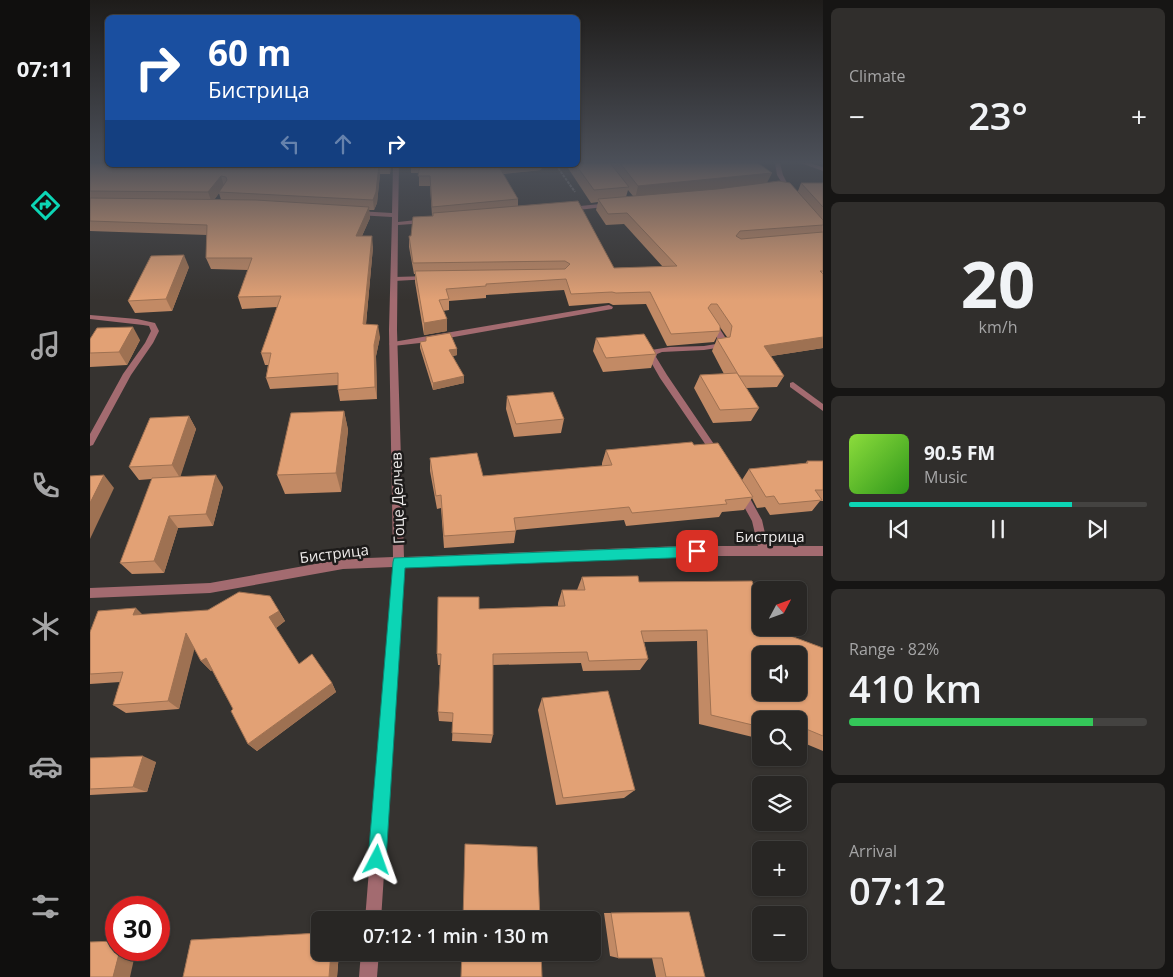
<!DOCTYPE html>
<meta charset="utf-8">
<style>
body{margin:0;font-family:"Open Sans",sans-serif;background:#302e2c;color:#f1f3f6;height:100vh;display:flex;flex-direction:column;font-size:19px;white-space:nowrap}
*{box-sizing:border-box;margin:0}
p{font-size:16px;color:#a5a5a6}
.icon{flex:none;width:28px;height:28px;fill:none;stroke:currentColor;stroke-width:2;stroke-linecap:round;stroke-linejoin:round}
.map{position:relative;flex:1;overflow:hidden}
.sheet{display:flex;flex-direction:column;gap:8px;padding:8px;background:#161514;width:350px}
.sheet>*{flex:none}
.hud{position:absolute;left:15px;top:15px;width:475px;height:152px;border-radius:8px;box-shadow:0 1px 4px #0004,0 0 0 1px #444341;background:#1a4fa0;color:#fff;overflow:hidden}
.needle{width:32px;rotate:49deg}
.buttons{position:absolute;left:662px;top:581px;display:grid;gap:10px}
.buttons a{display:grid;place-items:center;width:55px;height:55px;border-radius:8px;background:#282624;box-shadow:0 1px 4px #0004,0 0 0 1px #444341;font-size:25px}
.speed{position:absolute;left:15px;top:896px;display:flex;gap:10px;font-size:25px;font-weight:700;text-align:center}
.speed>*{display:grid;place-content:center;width:65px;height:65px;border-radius:50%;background:#282624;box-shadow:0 1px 4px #0004,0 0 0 1px #444341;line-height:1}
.speed .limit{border:8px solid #d22;background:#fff;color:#111}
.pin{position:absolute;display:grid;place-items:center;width:42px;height:42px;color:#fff;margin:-21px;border-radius:10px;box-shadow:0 2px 8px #0006}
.me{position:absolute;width:55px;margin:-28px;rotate:4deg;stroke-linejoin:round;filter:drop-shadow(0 0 4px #0008)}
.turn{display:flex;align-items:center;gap:18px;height:105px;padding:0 20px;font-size:22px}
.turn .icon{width:65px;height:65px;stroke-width:2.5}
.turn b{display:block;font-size:35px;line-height:42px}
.lanes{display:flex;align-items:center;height:48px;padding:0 20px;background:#0003;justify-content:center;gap:25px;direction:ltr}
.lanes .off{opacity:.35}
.big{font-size:38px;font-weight:600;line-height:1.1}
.sheet .card{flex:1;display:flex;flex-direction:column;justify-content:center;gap:8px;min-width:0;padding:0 18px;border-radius:8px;background:#302e2c}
.sheet .dial{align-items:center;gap:0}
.dial b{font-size:65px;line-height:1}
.song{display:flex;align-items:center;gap:15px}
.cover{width:60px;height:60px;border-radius:8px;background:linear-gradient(135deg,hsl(90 70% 55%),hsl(110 70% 35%))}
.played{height:5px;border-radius:2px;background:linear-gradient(90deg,#0cd5b5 75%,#444341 75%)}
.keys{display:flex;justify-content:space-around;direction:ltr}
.heat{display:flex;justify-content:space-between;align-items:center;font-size:28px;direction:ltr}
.charge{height:8px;border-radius:4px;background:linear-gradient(90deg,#34c759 82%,#444341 0)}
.trip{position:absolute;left:221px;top:911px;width:290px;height:50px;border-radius:8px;background:#282624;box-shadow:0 1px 4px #0004,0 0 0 1px #444341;font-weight:600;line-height:50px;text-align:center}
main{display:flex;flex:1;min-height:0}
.menu{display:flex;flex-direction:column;width:90px;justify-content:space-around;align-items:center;background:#100f0e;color:#a5a5a6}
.menu .icon{width:35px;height:35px}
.menu .selected{color:#0cd5b5}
.menu b{font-size:22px;color:#f1f3f6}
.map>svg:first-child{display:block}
</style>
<main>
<nav class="menu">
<b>07:11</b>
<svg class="icon selected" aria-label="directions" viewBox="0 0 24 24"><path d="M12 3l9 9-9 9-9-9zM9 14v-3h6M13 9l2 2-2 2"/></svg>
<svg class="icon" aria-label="music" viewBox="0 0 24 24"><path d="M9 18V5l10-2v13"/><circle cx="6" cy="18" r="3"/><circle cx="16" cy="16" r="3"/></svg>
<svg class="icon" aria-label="phone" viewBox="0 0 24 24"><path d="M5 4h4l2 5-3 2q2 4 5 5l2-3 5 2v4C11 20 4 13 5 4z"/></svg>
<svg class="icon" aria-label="climate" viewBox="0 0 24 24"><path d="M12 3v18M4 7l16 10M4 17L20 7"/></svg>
<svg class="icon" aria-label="car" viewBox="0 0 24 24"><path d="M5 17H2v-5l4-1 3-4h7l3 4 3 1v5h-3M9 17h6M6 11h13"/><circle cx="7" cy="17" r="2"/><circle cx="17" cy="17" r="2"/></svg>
<svg class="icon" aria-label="filters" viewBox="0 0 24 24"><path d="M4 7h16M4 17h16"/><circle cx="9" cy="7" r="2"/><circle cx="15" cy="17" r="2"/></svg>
</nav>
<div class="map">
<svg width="733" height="977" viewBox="0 0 733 977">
<rect width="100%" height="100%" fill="#363330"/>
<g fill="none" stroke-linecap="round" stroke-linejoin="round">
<polyline stroke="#7d7a78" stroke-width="2" stroke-dasharray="3 1" stroke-linecap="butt" points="466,165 485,192"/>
<g fill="#a36b70" fill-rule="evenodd">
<polygon points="711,163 719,163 733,167 733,171"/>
<polygon points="338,276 341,278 340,279 304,281 301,279 304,277"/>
<polygon points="519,305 523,307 522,309 330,343 303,346 299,344 303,342"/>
<polygon points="0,315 47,319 65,323 69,331 63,343 41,375 3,445 0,446 0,434 33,374 55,343 61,331 59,326 53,325 0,319"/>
<polygon points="618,320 624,320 635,337 633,347 614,350 572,352 567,354 566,357 577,375 630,453 632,455 627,458 624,457 570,378 558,357 561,350 580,347 614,346 626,344 627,337 617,322"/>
<polygon points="703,382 733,404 733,411 700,387 700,383"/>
<polygon points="652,490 656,491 672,520 679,551 678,554 674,556 670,554 669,551 662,521 647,494 648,491"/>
</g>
<g fill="#a36b70" fill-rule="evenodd">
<polygon points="685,163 690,163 693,175 702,193 698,193 687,175"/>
<polygon points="303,165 309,165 308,222 336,219 339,221 336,223 308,225 307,330 314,557 591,546 733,546 733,556 591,556 314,566 291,920 275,920 303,567 253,569 120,593 0,598 0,588 120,583 253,559 303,557 299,330 302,217 267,215 264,213 267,211 302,213"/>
<polygon points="520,203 523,205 522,206 480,211 477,209 480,207"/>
<polygon points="271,952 289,952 287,977 269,977"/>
</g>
</g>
<g fill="#c28a65" fill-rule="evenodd">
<path d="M0,163L18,165H301L300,174H290L287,203L284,210H279L280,218L272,236L283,247L276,324L290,337L286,356L287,399L250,401L248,390V385L180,389L176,378L178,365H175L171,353L187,307L152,309L148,297L158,270L121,269L116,258L117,235L0,231ZM129,193L131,200H124Z"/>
<path d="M488,163H668L677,183L708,191L711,183H733V348L681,356L694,376L687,387L656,388L669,408L661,421L623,423L604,388L610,375L634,374L622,351L627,339L637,337L630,327V331L624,342L577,346L556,304L523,305L519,303L479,306L474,290L396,295V298L359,301V310L353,311L357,331L334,335L325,282V274H324L319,247V236H321L342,216L340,186H329V173H321V165H452L451,170L413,174L428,199V206L524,268L573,267L534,224L516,225L506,210L508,202L501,203L476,165H488ZM538,190L543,196L536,197Z"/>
<polygon points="99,267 82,311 45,313 38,301"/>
<polygon points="336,337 367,355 363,356 374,383 343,390 330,348 330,342 336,341"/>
<polygon points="506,338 566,354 561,368 513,372 503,351"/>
<polygon points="0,339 50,340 37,365 0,367"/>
<polygon points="417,396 474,419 471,433 424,437 416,409"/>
<polygon points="254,411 258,430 251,492 195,494 187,475"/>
<polygon points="99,416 106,429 90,476 133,487 123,526 88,528 74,573 42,574 30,563 62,479 49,480 39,467"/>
<polygon points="604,445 652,480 659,469 716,463 717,461 733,461 733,501 730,501 722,511 680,515 675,507 667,508 662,498 654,510 632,512 629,517 536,526 534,520 426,530 424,543 354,548 351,508 347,509 340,471 340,458 393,476 512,466 512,463 516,450"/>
<polygon points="492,577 549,582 682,629 733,648 733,751 709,741 709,720 671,720 671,739 609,724 607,641 554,642 558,659 550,670 493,671 491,663 403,665 403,735 401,743 362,741 363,722 349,721 348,712 350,665 348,665 347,654 389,609 468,606 468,603 472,590 487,590"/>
<polygon points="189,611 195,621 186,628 209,664 242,683 246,692 167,751 158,744 143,709 122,670 121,671 111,661 104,648 89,709 36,713 23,705 30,682 0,684 0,632 52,615"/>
<polygon points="452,698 545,790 534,798 466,805 448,710"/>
<polygon points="0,758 66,762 57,792 0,795"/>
<polygon points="599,912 615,977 566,977 562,958 528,958 520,956 514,913"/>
<polygon points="230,933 230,952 249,952 247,977 93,977 101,940"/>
</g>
<g fill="#9e7152">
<polygon points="289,165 290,174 287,203 284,210 283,200"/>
<polygon points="299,165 301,165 300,174"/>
<polygon points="408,165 452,165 451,170 407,174"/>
<polygon points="682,173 676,185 545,199 548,186"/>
<polygon points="131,176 134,186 122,203 118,192"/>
<polygon points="279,207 280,218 267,247 266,236"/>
<polygon points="282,236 283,247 275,335 273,324"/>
<polygon points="94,255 99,267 82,311 76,299"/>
<polygon points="357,319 357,331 334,335 334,323"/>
<polygon points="288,325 290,337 286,356 287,399 285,387 284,345"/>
<polygon points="43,327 50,340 37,365 29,352"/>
<polygon points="733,337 733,348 668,358 674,346"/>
<polygon points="367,349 367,355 359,357 359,350"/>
<polygon points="374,376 374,383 343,390 343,383"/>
<polygon points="254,411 258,430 251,492 246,473"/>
<polygon points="99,416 106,429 90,478 82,465"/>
<polygon points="14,475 24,488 0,539 0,503"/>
<polygon points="126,475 133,487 123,526 116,514"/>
<polygon points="79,516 88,528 74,573 64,561"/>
<polygon points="46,608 57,619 43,615"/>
<polygon points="189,611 195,621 186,628 179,617"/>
<polygon points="96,633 106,643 89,709 78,701"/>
<polygon points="116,658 125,668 121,671 111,661"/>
<polygon points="242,683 246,692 167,751 158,744"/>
<polygon points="53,756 66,762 57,792 43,787"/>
<polygon points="30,950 46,950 40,977 23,977"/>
<polygon points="241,952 249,952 247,977 239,977"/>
</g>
<g fill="#e2a175" stroke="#9e7152" fill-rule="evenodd">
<polygon points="0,163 18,163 18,165 289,165 286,192 283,200 129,192 137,180 136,177 131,176 118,192 0,191"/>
<polygon points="488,163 520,163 539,187 504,190 486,165 488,165"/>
<polygon points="530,163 668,163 682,173 548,186"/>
<polygon points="330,165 408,165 428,199 342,207 340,176 328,176"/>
<polygon points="689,181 700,183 733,220 733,225 650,231 646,236 651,239 733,232 733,271 730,271 733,274 733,337 674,346 694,376 649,376 627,339 640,337 642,326 627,304 621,304 618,308 630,326 630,331 581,334 560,292 526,293 522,292 481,294 476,279 396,284 396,286 356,289 359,299 349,300 357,319 334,323 325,271 475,269 480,264 475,261 323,263 319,236 321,236 323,217 343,216 343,213 488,201 524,268 587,266 537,213 518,214 508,199 627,189"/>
<polygon points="711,183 733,183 733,207"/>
<polygon points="0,198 166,200 279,207 266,236 282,236 273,324 288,325 284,345 285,387 248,390 248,373 176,378 181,353 171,353 191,296 148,297 162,258 116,258 117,225 0,221"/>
<polygon points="94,255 76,299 38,301 61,256"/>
<polygon points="43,327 29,352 0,353 0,339 7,328"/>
<polygon points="360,333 367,349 359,350 374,376 343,383 330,342 336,341 336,337"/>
<polygon points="554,334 566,354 516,358 506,338"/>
<polygon points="647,373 669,408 630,410 610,375"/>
<polygon points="463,392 474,419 426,424 417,396"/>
<polygon points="254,411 246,473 187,475 201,413"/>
<polygon points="99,416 82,465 39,467 60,418"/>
<polygon points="602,442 604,445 628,443 663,497 635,500 637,504 542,513 539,507 424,518 426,531 354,536 351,495 346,496 340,458 387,453 393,476 522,465 516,450"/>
<polygon points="717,461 733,461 733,490 725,490 732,500 689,504 684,496 676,497 659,469 718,463"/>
<polygon points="14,475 0,503 0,476"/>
<polygon points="126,475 116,514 79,516 64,561 30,563 62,478"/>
<path d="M548,576L549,582L662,581L671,603V628H682V629L733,648V736L709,726V720H671V727L621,715L617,630L551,631L558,659L499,661L497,652L403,654V735L362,733L363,713L348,712L351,654H347L348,597H389V609L475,606L472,590H495L492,577ZM671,655H709V692H671Z"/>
<polygon points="149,592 180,596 189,611 179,617 209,664 222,654 242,683 158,744 141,711 143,709 116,658 111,661 96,633 78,701 23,705 33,672 0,674 0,632 8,611 46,608 43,615 118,610"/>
<polygon points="518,691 545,790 473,798 452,698"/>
<polygon points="53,756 43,787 0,789 0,758"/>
<polygon points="375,844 447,847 450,920 373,920"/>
<polygon points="599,912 615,977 576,977 572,958 528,958 521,913"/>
<polygon points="230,933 230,952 241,952 239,977 93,977 101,940"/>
<polygon points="26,941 26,950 30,950 23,977 0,977 0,942"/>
<polygon points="372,952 451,952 452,977 371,977"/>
</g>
<linearGradient id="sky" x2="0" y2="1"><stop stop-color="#1e1c1a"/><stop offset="0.54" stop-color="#4c5059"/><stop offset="1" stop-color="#4c5059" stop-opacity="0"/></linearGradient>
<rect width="733" height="300" fill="url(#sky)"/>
<polygon fill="#0cd5b5" stroke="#088a76" points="607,546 612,547 614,551 612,555 607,557 315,568 296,860 293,867 287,869 281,867 278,860 303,562 304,558"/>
<g text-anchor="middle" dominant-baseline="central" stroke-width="5" stroke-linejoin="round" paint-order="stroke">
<g font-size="15" fill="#eeebea" stroke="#1d1b1a">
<text transform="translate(307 498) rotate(-92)">Гоце Делчев</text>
<text x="680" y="536">Бистрица</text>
<text transform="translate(244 553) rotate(-7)">Бистрица</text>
</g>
</g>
</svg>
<div class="buttons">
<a><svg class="needle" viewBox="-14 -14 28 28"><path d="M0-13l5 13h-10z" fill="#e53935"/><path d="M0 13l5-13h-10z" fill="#a5a5a6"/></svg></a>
<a><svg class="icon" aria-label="sound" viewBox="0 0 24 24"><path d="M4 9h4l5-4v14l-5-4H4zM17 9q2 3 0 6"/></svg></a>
<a><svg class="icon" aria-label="search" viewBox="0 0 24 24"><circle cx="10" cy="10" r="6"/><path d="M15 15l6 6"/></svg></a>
<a><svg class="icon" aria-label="layers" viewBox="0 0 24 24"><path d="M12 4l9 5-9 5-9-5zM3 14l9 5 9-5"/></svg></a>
<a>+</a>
<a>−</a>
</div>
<div class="speed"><div class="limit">30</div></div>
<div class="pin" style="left:607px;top:551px;background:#d93025"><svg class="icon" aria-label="arrive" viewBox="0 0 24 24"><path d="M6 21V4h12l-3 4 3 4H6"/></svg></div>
<svg class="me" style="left:287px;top:860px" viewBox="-20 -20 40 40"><path d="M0-17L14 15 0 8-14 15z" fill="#0cd5b5" stroke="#fff" stroke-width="4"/></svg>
<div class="trip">07:12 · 1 min · 130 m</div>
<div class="hud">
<div class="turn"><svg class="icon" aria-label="right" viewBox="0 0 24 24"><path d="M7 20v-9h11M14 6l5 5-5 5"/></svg><div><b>60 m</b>Бистрица</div></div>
<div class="lanes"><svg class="icon off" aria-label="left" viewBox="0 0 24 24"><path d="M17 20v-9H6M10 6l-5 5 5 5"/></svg><svg class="icon off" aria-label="ahead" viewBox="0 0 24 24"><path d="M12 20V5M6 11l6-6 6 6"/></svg><svg class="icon" aria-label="right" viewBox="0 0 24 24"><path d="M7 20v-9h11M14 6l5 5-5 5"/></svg></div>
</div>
</div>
<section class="sheet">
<div class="card"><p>Climate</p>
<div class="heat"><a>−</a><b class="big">23°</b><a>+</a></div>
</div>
<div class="card dial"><b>20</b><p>km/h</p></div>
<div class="card">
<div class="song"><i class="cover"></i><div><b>90.5 FM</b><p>Music</p></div></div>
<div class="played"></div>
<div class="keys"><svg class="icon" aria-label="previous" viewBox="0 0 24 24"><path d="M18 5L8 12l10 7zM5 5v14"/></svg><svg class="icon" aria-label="pause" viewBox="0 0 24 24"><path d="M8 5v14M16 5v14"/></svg><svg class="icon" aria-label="next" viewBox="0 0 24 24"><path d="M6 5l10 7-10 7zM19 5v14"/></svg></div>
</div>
<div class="card"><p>Range · 82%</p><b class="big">410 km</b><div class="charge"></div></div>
<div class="card"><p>Arrival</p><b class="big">07:12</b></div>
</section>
</main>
